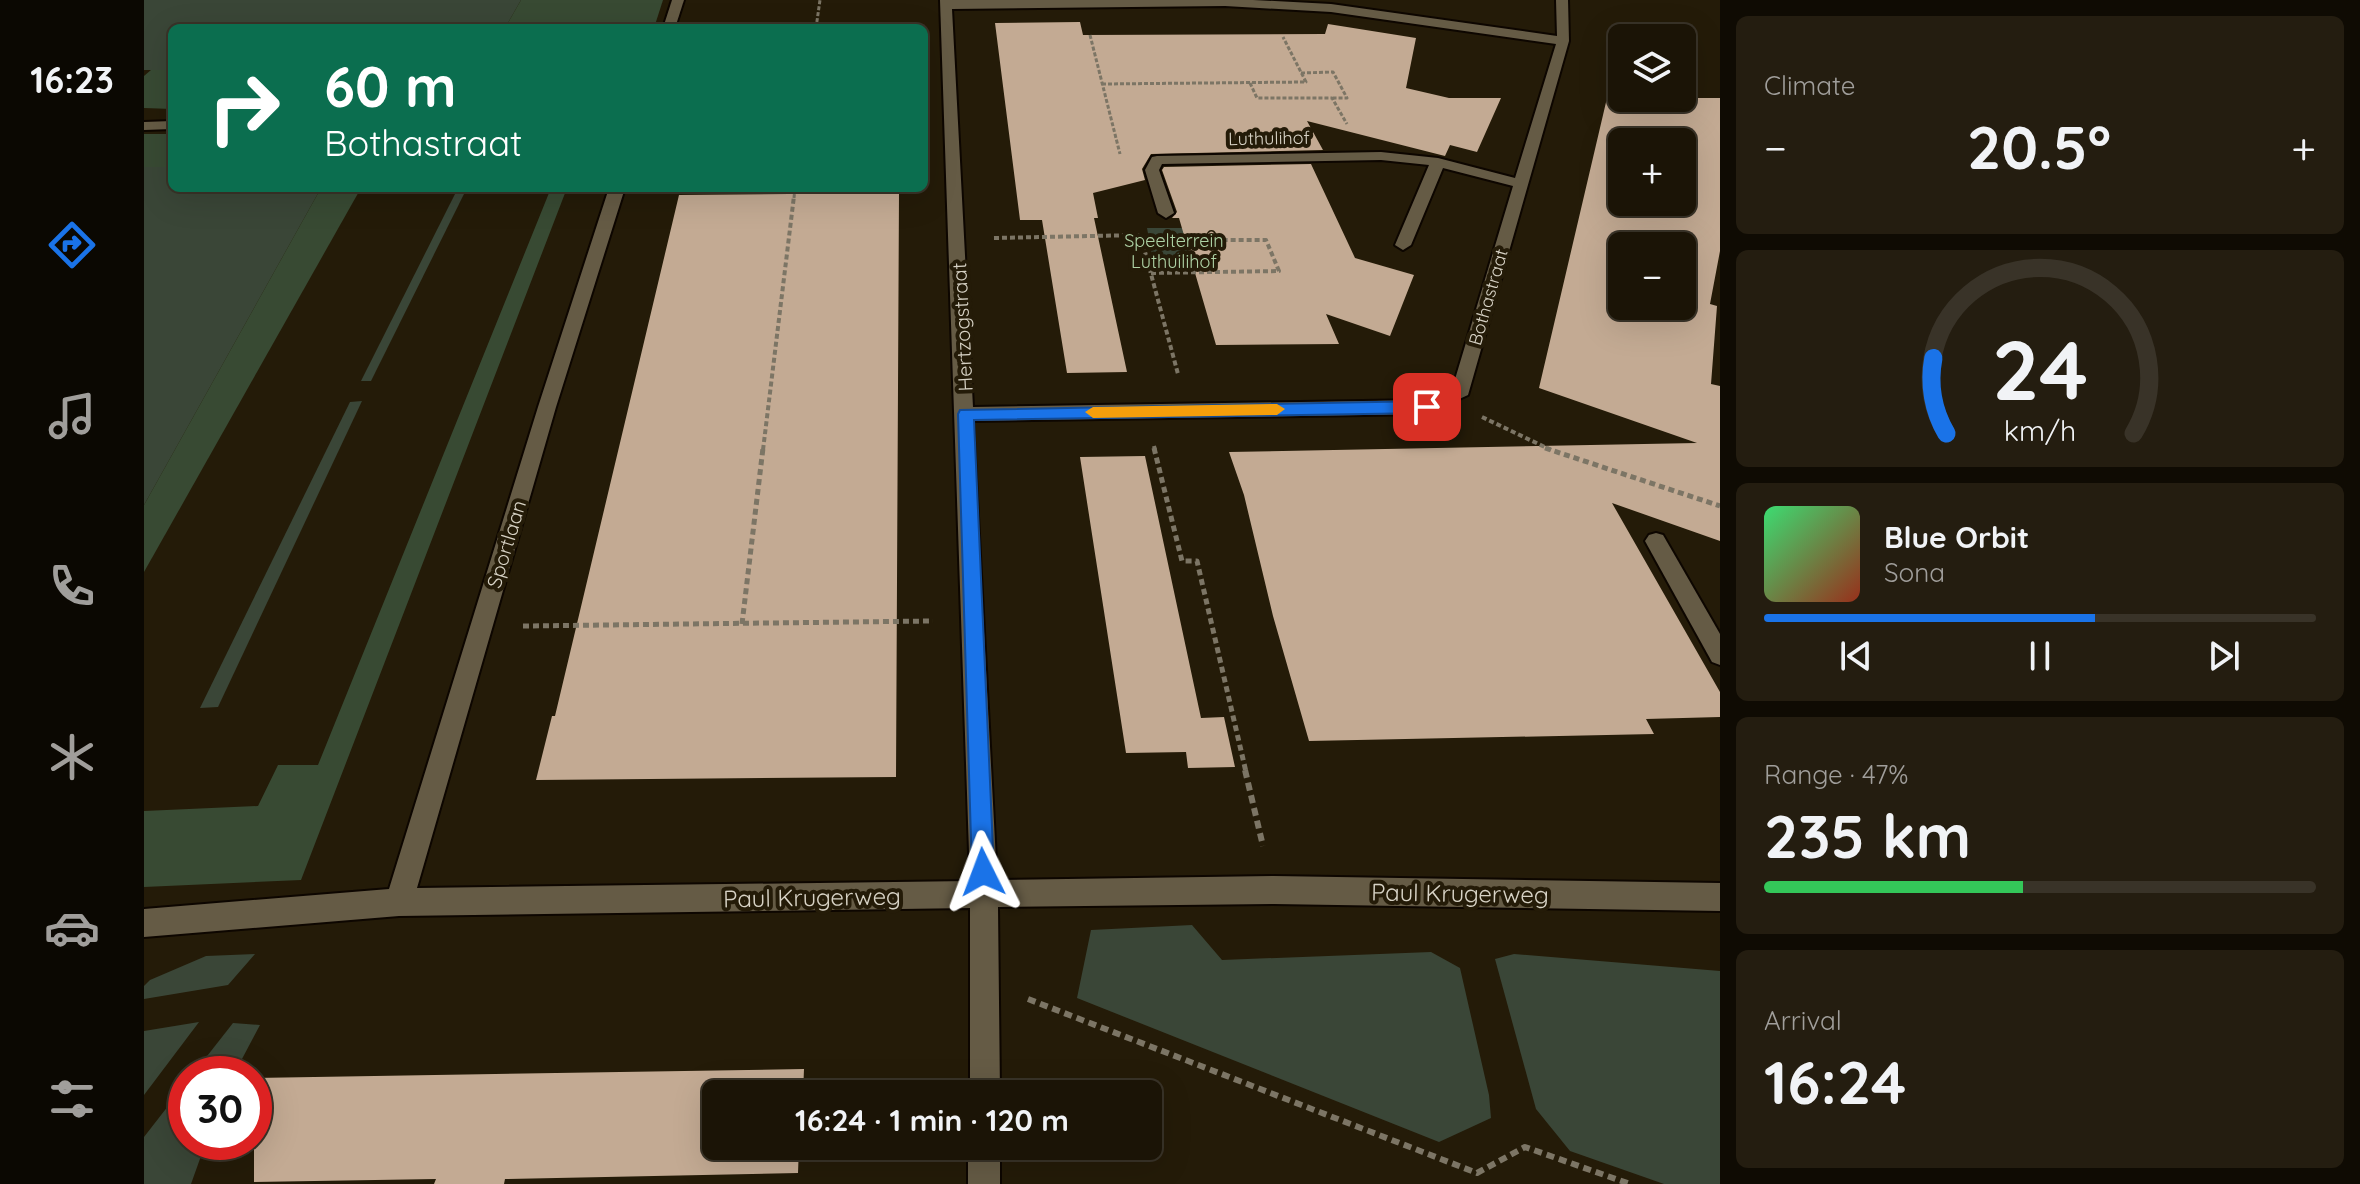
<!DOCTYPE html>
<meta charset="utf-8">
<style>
body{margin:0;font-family:Quicksand,sans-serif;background:#241d10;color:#f1f3f6;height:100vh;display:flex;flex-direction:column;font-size:30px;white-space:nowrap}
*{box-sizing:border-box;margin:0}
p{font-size:26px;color:#a09e9b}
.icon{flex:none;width:44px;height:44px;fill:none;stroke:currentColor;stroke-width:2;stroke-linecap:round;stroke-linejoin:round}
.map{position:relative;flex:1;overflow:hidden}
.drawer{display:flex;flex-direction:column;gap:16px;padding:16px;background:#0f0b03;width:640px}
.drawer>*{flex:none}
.banner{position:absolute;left:24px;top:24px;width:760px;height:168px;border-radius:12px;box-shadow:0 8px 32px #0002,0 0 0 2px #393328;background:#0b6e4f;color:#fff;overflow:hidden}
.buttons{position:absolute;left:1464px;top:24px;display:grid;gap:16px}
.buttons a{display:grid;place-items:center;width:88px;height:88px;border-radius:12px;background:#1b1406;box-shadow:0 8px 32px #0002,0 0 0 2px #393328;font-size:40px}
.speed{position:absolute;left:24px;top:1056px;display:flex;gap:16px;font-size:40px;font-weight:700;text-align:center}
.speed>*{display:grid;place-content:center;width:104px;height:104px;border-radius:50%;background:#1b1406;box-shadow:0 8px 32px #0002,0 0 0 2px #393328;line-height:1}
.speed .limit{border:12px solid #d22;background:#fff;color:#111}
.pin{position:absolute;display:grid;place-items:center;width:68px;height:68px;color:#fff;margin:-34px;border-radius:16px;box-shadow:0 4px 12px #0006}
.me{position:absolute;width:88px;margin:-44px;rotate:357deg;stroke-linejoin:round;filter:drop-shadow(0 0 6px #0008)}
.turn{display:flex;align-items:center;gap:28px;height:168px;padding:0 24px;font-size:36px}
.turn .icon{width:104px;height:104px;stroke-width:2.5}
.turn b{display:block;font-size:56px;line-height:68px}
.big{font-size:60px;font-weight:700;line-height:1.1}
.drawer .card{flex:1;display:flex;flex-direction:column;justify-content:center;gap:12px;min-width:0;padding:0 28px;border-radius:12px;background:#241d10}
.drawer .dial{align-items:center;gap:0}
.dial svg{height:208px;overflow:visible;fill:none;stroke:#393328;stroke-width:7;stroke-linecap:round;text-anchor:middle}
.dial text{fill:#f1f3f6;stroke:none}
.song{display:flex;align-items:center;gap:24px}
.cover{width:96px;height:96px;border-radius:12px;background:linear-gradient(135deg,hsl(140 70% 55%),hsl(10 70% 35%))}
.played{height:8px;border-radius:4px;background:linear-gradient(90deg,#1a73e8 60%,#393328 60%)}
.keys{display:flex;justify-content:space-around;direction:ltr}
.heat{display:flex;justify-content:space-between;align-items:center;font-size:44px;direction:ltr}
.charge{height:12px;border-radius:6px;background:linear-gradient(90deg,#34c759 47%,#393328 0)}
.trip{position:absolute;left:558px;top:1080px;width:460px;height:80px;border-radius:12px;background:#1b1406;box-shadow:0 8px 32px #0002,0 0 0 2px #393328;font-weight:700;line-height:80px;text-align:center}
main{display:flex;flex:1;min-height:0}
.dock{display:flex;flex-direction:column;width:144px;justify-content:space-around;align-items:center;background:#0b0802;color:#a09e9b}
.dock .icon{width:56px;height:56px}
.dock .on{color:#1a73e8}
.dock b{font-size:36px;color:#f1f3f6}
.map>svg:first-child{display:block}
</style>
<main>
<nav class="dock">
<b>16:23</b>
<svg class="icon on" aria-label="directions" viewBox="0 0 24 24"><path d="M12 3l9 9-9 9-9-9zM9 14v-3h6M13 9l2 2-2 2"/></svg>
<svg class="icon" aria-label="music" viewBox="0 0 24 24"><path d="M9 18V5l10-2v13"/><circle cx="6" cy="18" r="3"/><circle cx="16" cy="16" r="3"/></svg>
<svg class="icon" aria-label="phone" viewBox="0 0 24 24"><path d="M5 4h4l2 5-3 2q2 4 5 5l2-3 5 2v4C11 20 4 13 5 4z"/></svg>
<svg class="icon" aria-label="climate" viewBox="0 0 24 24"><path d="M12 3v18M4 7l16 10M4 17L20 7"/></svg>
<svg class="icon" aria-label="car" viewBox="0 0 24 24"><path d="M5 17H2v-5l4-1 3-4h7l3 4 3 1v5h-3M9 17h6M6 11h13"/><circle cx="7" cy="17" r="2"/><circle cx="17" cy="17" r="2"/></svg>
<svg class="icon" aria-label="filters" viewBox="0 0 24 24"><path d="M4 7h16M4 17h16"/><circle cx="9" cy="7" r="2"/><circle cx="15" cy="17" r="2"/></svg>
</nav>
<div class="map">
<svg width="1576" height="1184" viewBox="0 0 1576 1184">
<rect width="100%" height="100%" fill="#241b08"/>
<g fill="#3a4637">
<polygon points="0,0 377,0 361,28 28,28 28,70 0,70"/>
<polygon points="0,167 28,167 28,188 177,188 0,505"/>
<polygon points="312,192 321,192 227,381 217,381"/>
<polygon points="1003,228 1048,228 1133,270 1011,271"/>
<polygon points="218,401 74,707 56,708 206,402"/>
<polygon points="1048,925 1078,960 1287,952 1316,968 1345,1095 1347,1118 1295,1142 933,998 947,930"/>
<polygon points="111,954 84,985 0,999 0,986 6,980 62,956"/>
<polygon points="1370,954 1576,971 1576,1184 1520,1184 1426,1151 1392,1109 1351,959"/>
<polygon points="55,1022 0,1095 0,1031"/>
<polygon points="89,1023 116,1025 90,1074 49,1074"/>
<polygon points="42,1083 42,1142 62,1142 47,1184 0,1184 0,1137"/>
</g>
<g fill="#384a33">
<polygon points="377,0 519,0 510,28 361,28"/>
<polygon points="7,70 28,70 28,109 0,108 0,76"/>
<rect x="0" y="134" width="28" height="33"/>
<polygon points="177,188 217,188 0,572 0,505"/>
<polygon points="407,188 423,188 157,880 0,887 0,811 114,806 134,765 174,765"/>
</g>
<g fill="#c3aa93" fill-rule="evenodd">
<polygon points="936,22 939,35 1181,34 1184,24 1272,38 1262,88 1305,98 1357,98 1333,152 1306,145 1301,156 1163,121 1179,150 1007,154 998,169 1001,180 949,193 954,218 950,218 983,372 923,373 898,220 876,220 851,23"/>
<path d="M1463,98H1576V251L1566,304L1573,306L1567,384L1576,386V541L1468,503L1576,692V717L1502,719L1510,734L1165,741L1129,616L1100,495L1085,452L1553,443L1395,388ZM1478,142H1538V202H1478ZM1478,246H1538V306H1478Z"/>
<polygon points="1167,164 1211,258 1270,275 1246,336 1182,314 1195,344 1072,345 1035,218 1028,218 1033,212 1018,170 1020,167"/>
<polygon points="755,193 752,777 392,780 408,716 411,716 535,195"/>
<polygon points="1001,456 1057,718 1080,717 1091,767 1044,768 1042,752 982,753 936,457"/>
<polygon points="660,1069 659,1094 572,1094 572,1146 655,1146 654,1173 361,1179 360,1184 290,1184 292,1179 110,1182 110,1078"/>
</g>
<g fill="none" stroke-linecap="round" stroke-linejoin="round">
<defs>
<g id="service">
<polygon points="28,121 28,129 0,130 0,122"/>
<polygon points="1512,533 1519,535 1576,634 1576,665 1568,662 1501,541 1505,535"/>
</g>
<g id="minor">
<polygon points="528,0 540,0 531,28 519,28"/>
<path d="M796,0H1109L1187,4L1413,36L1412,0H1424L1425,41L1324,395L1283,414L829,421L853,880L1130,876L1576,883V911L1130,904L854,907L856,1094H826V908L255,916L0,937V909L245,889L394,407L465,188H481L412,407L273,888L826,881ZM1081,6L1187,12L1412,44L1371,178L1294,158L1237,152L1013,156L1008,157L1001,170L1014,213L1022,218L1030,213L1015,170L1018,164L1237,160L1285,165L1251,245L1259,250L1267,245L1299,168L1369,186L1309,386L1280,400L829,407L808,9Z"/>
<rect x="824" y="1146" width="32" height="38"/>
</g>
</defs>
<use href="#service" stroke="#0d0600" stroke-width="4"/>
<use href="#minor" stroke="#0d0600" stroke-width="4"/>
<g stroke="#7c7565" stroke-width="3" stroke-dasharray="4 2" stroke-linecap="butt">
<polyline points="672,28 676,0"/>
<polyline points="946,35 976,154"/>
<polyline points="1157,73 1189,72 1203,98 1189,98"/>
<polyline points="1106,83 1113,98 1188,98 1203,124"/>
<polyline points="958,84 1162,82 1139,37"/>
<polyline points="650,198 651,188"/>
</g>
<g stroke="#7c7565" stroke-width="4" stroke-dasharray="5 3" stroke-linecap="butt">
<polyline points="997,237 1034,374"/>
<polyline points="850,238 996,235"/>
<polyline points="1007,273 1135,271 1122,240 1052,240 1050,233"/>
<polyline points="1338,417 1407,450"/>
<polyline points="1010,446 1011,450"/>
<polyline points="619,450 650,196"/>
</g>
<g stroke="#7c7565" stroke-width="5" stroke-dasharray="6 4" stroke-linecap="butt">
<polyline points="1010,448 1038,561 1053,561 1102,772"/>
<polyline points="1401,448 1576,506"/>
<polyline points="598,624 619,448"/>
<polyline points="379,626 789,621"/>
</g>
<g stroke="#7c7565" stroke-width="6" stroke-dasharray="8 5" stroke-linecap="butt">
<polyline points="1101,770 1119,846"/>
<polyline points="884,999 1333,1173 1381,1147 1486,1184"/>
</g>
<use href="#service" fill="#655b45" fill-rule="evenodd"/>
<use href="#minor" fill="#655b45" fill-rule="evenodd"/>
</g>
<polygon fill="#1a73e8" stroke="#114b97" stroke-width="2" points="1283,401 1291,407 1283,413 830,420 850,872 847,880 839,883 831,880 828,872 814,414 816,410"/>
<polygon fill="#f59e0b" points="1133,404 1141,409 1133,415 949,418 941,412 949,407"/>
<g text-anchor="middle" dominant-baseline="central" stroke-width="8" stroke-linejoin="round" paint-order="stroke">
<g font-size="18" fill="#d7d2c5" stroke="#241b08">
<text transform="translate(1125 138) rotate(-1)">Luthulihof</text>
<text transform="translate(1344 297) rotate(-74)">Bothastraat</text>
</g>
<g font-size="18" fill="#afd3a6" stroke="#241b08">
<text x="1030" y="240">Speelterrein<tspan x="1030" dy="21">Luthuilihof</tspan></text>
</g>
<g font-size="20" fill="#d7d2c5" stroke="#241b08">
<text transform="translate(818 327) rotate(-93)">Hertzogstraat</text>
<text transform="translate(362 544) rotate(-73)">Sportlaan</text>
</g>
<g font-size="24" fill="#d7d2c5" stroke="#241b08">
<text transform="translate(1316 893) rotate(1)">Paul Krugerweg</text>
<text transform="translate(668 897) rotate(-1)">Paul Krugerweg</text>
</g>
</g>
</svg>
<div class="buttons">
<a><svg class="icon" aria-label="layers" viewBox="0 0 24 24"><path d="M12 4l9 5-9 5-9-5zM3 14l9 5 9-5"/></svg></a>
<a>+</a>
<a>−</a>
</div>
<div class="speed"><div class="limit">30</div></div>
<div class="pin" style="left:1283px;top:407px;background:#d93025"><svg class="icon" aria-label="arrive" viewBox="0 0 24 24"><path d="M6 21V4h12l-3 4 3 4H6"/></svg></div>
<svg class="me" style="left:839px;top:872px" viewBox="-20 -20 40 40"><path d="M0-17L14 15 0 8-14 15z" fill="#1a73e8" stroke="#fff" stroke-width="4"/></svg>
<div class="trip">16:24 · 1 min · 120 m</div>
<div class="banner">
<div class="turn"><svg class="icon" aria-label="right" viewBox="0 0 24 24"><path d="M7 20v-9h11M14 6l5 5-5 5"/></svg><div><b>60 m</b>Bothastraat</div></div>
</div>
</div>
<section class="drawer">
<div class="card"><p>Climate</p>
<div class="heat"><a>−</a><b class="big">20.5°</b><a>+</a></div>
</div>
<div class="card dial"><svg viewBox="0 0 100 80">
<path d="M14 69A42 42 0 1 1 86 69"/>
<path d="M14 69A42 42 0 0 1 9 40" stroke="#1a73e8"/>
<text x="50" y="56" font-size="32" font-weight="700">24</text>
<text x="50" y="72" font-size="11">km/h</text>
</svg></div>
<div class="card">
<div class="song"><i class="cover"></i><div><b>Blue Orbit</b><p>Sona</p></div></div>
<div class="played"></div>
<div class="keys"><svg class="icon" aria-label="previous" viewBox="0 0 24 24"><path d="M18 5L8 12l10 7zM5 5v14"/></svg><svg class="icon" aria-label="pause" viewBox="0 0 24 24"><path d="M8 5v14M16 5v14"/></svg><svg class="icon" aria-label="next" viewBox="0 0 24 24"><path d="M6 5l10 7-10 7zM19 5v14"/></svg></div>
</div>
<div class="card"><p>Range · 47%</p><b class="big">235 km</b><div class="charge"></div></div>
<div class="card"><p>Arrival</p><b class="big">16:24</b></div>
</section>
</main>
